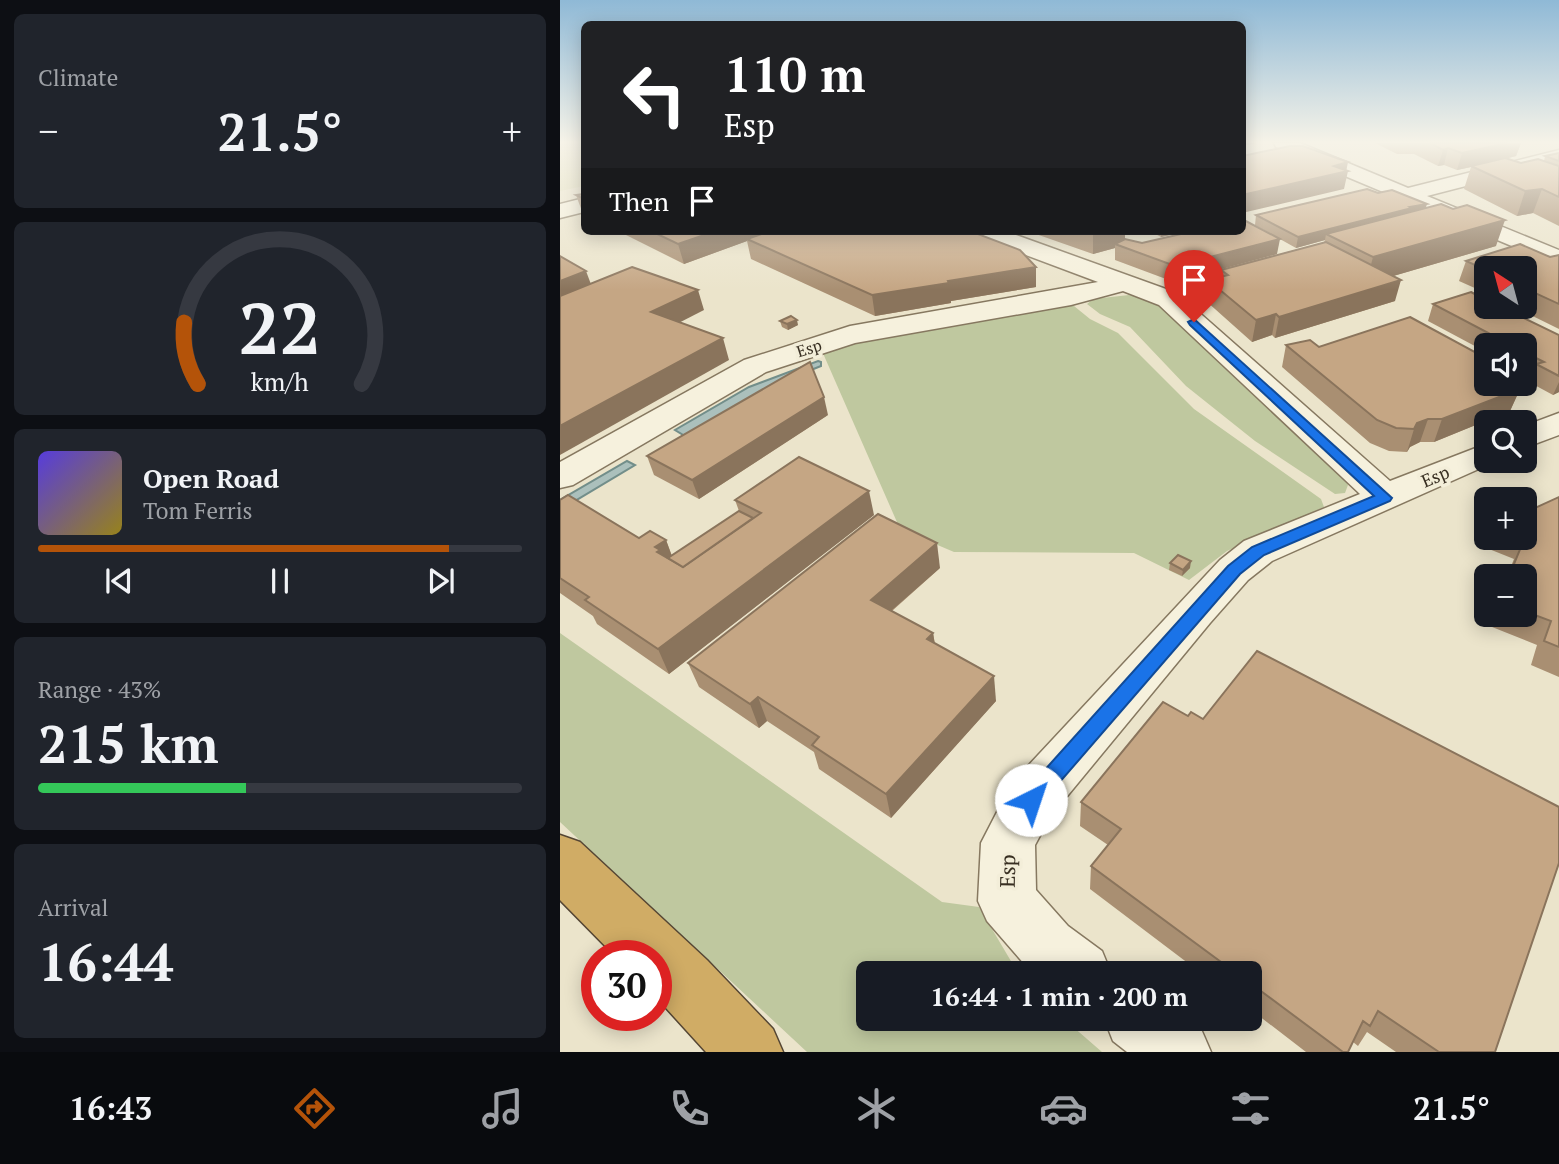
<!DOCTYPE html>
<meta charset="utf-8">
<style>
body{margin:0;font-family:"PT Serif",serif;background:#20242c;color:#f1f3f6;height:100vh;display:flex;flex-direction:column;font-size:26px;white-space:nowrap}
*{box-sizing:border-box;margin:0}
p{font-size:23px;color:#9ea1a6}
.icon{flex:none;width:38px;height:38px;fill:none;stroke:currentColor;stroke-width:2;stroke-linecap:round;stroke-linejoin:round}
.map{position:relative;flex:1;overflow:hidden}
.side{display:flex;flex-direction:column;gap:14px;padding:14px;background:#0d0f14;width:560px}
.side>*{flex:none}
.top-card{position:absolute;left:21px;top:21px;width:665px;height:214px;border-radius:10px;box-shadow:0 4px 18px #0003;background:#202124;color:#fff;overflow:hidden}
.needle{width:46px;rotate:324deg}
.controls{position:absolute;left:914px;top:256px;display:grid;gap:14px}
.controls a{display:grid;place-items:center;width:63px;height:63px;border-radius:10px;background:#171b24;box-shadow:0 4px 18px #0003;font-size:35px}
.speed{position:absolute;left:21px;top:940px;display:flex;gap:14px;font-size:35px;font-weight:700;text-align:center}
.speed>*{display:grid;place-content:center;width:91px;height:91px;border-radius:50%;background:#171b24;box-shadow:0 4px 18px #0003;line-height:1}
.speed .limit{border:10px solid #d22;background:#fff;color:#111}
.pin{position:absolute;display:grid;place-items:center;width:60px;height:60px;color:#fff;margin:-72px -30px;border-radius:50% 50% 50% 0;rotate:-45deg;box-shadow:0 0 7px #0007}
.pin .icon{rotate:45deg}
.me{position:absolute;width:77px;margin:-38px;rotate:41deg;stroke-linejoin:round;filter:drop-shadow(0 0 5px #0008)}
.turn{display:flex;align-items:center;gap:24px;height:147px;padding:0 28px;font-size:32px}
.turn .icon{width:91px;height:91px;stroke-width:2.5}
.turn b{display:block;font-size:49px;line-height:60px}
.then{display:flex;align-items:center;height:66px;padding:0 28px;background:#0003;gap:14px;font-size:26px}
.big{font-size:52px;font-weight:700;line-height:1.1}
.side .card{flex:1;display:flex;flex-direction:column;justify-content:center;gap:10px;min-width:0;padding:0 24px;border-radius:10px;background:#20242c}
.side .dial{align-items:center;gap:0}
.dial svg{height:182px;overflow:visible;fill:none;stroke:#363941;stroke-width:7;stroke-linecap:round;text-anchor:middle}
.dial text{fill:#f1f3f6;stroke:none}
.song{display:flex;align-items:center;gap:21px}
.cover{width:84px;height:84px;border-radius:10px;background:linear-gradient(135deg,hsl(250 70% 55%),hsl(50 70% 35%))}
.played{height:7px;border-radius:4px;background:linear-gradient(90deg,#b45309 85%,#363941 85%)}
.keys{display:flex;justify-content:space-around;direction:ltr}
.heat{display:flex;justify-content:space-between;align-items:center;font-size:38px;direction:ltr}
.charge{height:10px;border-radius:5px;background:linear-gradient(90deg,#34c759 43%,#363941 0)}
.trip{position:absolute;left:296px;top:961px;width:406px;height:70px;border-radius:10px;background:#171b24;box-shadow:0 4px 18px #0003;font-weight:700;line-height:70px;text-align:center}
.tab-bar{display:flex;height:112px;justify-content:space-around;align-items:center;background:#090b0e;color:#9ea1a6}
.tab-bar .icon{width:49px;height:49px}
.tab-bar .on{color:#b45309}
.tab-bar b{font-size:32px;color:#f1f3f6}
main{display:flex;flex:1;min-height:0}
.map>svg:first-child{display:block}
</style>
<main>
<section class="side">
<div class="card"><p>Climate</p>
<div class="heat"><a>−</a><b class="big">21.5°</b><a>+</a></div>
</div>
<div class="card dial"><svg viewBox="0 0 100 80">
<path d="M14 69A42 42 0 1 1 86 69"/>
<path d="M14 69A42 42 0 0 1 8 42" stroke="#b45309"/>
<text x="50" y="56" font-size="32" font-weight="700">22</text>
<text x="50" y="72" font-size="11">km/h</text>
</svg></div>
<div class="card">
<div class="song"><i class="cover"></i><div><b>Open Road</b><p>Tom Ferris</p></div></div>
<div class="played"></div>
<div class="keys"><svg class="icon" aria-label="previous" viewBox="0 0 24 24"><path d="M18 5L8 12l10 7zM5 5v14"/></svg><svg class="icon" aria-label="pause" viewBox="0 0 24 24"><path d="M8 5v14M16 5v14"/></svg><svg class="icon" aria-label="next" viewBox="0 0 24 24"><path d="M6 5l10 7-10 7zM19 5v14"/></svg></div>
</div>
<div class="card"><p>Range · 43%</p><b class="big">215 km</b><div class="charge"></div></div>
<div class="card"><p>Arrival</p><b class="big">16:44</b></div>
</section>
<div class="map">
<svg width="999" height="1052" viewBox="0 0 999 1052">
<rect width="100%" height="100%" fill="#ebe4cb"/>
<polygon fill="#e0ddb9" points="0,143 24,143 24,186 0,191"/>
<g fill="#bfc89f">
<polygon points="569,295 601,301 780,469 788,485 785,493 775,494 695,441 626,386 570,327 540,314 527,304 533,299"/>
<polygon points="503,305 514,306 530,319 558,333 634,409 761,499 764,507 667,551 629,580 574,553 394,552 340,529 262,351 295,341"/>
<polygon points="0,633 382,902 419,907 458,973 308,973 308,1018 504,1019 542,1052 247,1052 0,822"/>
</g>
<g fill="#abc0bc" stroke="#728e8a" stroke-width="2">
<polygon points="258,361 261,362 261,366 231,378 125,436 115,430 189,387"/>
<polygon points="67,461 75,465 0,510 0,500"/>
</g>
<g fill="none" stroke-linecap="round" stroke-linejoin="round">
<defs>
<g id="minor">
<polygon points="714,143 740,143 848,188 999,150 999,162 867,196 999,250 999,266 716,147"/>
<polygon points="24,198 24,212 0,218 0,204"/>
<polygon points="411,231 445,231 617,293 830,481 926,444 926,460 939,460 712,561 688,580 650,623 490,817 475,845 476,890 508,926 542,951 551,973 472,973 427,921 418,901 421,843 452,783 660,560 684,541 800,494 599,305 563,291 511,305 295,343 206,372 13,485 0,488 0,462 184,360 290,326 538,282 415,236"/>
<polygon points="999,413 999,435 964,448 964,426"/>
<polygon points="544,1018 628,1018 641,1029 651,1052 567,1052 553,1041"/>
</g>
<polygon id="highway" points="0,835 20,842 147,960 213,1029 223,1052 146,1052 96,997 96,956 55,956 0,900"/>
</defs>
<use href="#minor" stroke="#867860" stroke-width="3"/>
<use href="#highway" stroke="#554634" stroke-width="3"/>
<use href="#minor" fill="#f6f1dd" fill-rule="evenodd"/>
<use href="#highway" fill="#d0ac65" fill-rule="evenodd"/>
</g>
<g fill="#a98f72">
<polygon points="815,143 961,143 956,156 948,158 961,163 984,161 985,156 999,153 999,226 973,213 957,216 904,189 911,167 897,170 884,165 878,166 854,154 837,154"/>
<polygon points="818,193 866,208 936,246 833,276 835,301 715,338 712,335 692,342 646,301 648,280 660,277 661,270 764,242 765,240 736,248 695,225 696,215"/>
<polygon points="24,194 24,214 23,214 16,195"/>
<polygon points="58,231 195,231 196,236 476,287 391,301 391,303 315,316 191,259 187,241 124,264"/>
<polygon points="470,231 565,231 565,240 582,243 717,254 614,282 555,260 555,248 533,254 473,233"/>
<polygon points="590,231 627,231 601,237"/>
<polygon points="999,255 999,329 952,306 964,306 964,268 926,268 926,293 899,281 906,261 990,257"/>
<polygon points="873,304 999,335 999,392 993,395 969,382 971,376 964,372 964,345 926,345 926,352 868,321"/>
<polygon points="220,321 238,325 228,330 222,327"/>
<polygon points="726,345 759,347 926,383 960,389 950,411 874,442 860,442 850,447 847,452 829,451 810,443 722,367"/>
<polygon points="268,415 139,499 94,475 87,456"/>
<polygon points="999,497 999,677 971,665 977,645 927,625 931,614 964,614 964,576 947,576 954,559 929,549 934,537 964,537 964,513"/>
<polygon points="0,500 79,538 106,540 112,556 179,511 175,500 314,515 109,674 37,624 33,616 0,593"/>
<polygon points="610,563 630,568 622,576 609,570"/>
<polygon points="380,568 332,611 373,633 375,644 436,701 331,818 259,769 254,752 207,721 199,728 139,687 128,663"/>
<polygon points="521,802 935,1052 836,1052 807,1032 798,1046 793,1042 788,1052 746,1052 690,1009 690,973 641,973 530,889 531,866 548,845 520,826"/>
</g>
<g fill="#8a745c">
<polygon points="682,143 696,143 682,146"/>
<polygon points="947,143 961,143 956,156 913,167 911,166 911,167 897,170 902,153"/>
<polygon points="888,148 884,165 878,166 883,150"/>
<polygon points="788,162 786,172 788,171 784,189 682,213 682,195 774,166"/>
<polygon points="982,189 973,213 957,216 965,191"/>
<polygon points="867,204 864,214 766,234 765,240 736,248 738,237 850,207"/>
<polygon points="945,220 936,246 806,284 813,257"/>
<polygon points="156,231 195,231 197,237 187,239 187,241 124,264 118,244"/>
<polygon points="547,231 565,231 565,246 555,244 555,248 533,254 533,234"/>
<polygon points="601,231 627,231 601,237"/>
<polygon points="720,239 717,254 614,282 615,266"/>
<polygon points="476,267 476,287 391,301 391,303 315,316 312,295 388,281"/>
<polygon points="26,271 32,287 0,300 0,281"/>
<polygon points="841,280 835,301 715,338 719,317"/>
<polygon points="138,290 144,310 99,333 91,312"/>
<polygon points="716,314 712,335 692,342 696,320"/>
<polygon points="237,320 238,325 228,330 227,324"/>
<polygon points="163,338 169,360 0,455 0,426"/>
<polygon points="999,382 999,392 993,395"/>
<polygon points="960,389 950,411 874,442 882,419"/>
<polygon points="264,397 268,415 139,499 132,480"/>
<polygon points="868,419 860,442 850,447 847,452 854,429 857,423"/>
<polygon points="309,491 314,515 109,674 98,649"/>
<polygon points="106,540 115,565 102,563 95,547"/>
<polygon points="377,543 380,568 316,624 311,600"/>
<polygon points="631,561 630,568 622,576 623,570"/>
<polygon points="373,633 377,658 367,639"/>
<polygon points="434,676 436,701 331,818 326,794"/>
<polygon points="198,697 207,721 199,728 190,704"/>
</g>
<g fill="#c5a684" stroke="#8a745c" stroke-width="2">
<polygon points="870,143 947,143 902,153 888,148 883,150"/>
<polygon points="730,146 743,146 788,162 774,166 788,171 682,195 682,156"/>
<polygon points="999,153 999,161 985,156"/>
<polygon points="945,158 961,163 978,159 999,166 999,197 982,189 965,191 911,166"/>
<polygon points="807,189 818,193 832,190 867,204 850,207 852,208 738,237 696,215"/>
<polygon points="24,194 24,199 16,195"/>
<polygon points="881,204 893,209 907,205 945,220 813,257 766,234"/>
<polygon points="682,219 720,239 615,266 555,244 565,239 582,243 634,231 682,231"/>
<polygon points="91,231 156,231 118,244"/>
<polygon points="210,231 410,231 460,250 476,267 388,281 389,283 312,295 187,239"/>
<polygon points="523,231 547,231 533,234"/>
<polygon points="766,242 841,280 719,317 716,314 696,320 648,280 668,275 661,270"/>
<polygon points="960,244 990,257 999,255 999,304 964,288 964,268 926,268 926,270 906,261"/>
<polygon points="0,256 26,271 0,281"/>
<polygon points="72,267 138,290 91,312 163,338 0,426 0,296"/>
<polygon points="911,292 926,300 926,306 939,306 999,335 999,376 976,364 984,362 964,352 964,345 951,345 873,304"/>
<polygon points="231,316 237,320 227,324 220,321"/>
<polygon points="850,317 926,358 926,383 950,383 960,389 882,419 868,419 857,423 854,429 836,428 817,420 726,345 750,340 759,347"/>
<polygon points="250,362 264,397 132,480 87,456"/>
<polygon points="239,457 309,491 98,649 25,600 29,597 0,578 0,500 8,495 79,538 90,531 106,540 95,547 100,550 97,552 123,567 201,513 175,500"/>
<polygon points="999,497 999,647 984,641 991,621 964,611 964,576 949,576 966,535 964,534 964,513"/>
<polygon points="179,511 193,518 123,567 108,558"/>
<polygon points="318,514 377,543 311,600 373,633 367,639 434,676 326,794 252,745 259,737 198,697 190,704 128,663"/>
<polygon points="618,555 631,561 623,570 610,563"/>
<polygon points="697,651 999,807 999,863 935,1052 879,1052 818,1011 810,1026 803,1021 788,1052 783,1052 690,983 690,973 676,973 531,866 561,829 521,802 603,702 628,716 631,712 643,719"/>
</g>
<linearGradient id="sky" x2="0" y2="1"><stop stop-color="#8fb9d6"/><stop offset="0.49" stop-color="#f6f3e8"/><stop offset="1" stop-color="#f6f3e8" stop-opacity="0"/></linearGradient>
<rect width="999" height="290" fill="url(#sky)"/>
<polygon fill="#1a73e8" stroke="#114b97" stroke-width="2" points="634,319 832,498 830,501 704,555 680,574 479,806 471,809 464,806 460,800 464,793 668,566 692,547 814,496 630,325 628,322"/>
<g text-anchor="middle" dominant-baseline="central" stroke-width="7" stroke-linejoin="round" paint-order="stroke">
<g font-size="16" fill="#382f22" stroke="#f3eed9">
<text transform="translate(249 348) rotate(-18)">Esp</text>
</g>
<g font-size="18" fill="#382f22" stroke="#f3eed9">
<text transform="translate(875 476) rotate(-23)">Esp</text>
</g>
<g font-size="21" fill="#382f22" stroke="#f3eed9">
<text transform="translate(447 871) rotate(-89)">Esp</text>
</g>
</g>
</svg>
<div class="controls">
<a><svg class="needle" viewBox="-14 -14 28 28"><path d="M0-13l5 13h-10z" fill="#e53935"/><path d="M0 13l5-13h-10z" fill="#9ea1a6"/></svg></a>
<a><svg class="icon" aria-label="sound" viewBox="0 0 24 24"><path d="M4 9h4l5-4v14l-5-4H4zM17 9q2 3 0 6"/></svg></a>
<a><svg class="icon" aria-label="search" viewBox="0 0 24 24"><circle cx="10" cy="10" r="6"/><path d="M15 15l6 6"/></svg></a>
<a>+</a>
<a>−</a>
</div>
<div class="speed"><div class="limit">30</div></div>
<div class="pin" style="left:634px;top:322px;background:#d93025"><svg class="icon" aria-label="arrive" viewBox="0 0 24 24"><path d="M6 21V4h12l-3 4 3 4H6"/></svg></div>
<svg class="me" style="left:471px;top:800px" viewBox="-20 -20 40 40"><circle r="19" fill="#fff"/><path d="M0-13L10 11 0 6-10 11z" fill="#1a73e8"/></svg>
<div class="trip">16:44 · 1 min · 200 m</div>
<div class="top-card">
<div class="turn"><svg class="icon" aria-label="left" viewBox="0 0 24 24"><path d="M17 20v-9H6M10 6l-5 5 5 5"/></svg><div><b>110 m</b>Esp</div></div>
<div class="then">Then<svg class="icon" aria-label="arrive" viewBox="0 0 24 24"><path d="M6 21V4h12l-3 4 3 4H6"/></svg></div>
</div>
</div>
</main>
<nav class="tab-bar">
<b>16:43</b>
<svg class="icon on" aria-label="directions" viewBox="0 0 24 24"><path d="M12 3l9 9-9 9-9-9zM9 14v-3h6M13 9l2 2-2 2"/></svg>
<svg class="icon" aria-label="music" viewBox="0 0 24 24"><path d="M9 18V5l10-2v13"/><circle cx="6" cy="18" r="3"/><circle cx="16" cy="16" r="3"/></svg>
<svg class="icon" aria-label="phone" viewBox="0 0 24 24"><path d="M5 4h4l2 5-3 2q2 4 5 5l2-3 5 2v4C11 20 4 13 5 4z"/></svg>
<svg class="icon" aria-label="climate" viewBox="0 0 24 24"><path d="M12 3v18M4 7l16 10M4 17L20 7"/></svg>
<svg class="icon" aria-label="car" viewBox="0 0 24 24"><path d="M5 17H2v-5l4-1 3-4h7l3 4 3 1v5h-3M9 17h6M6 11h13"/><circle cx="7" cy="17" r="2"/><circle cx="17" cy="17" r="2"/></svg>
<svg class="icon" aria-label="filters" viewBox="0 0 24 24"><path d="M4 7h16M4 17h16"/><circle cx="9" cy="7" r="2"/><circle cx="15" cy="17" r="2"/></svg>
<b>21.5°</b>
</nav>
